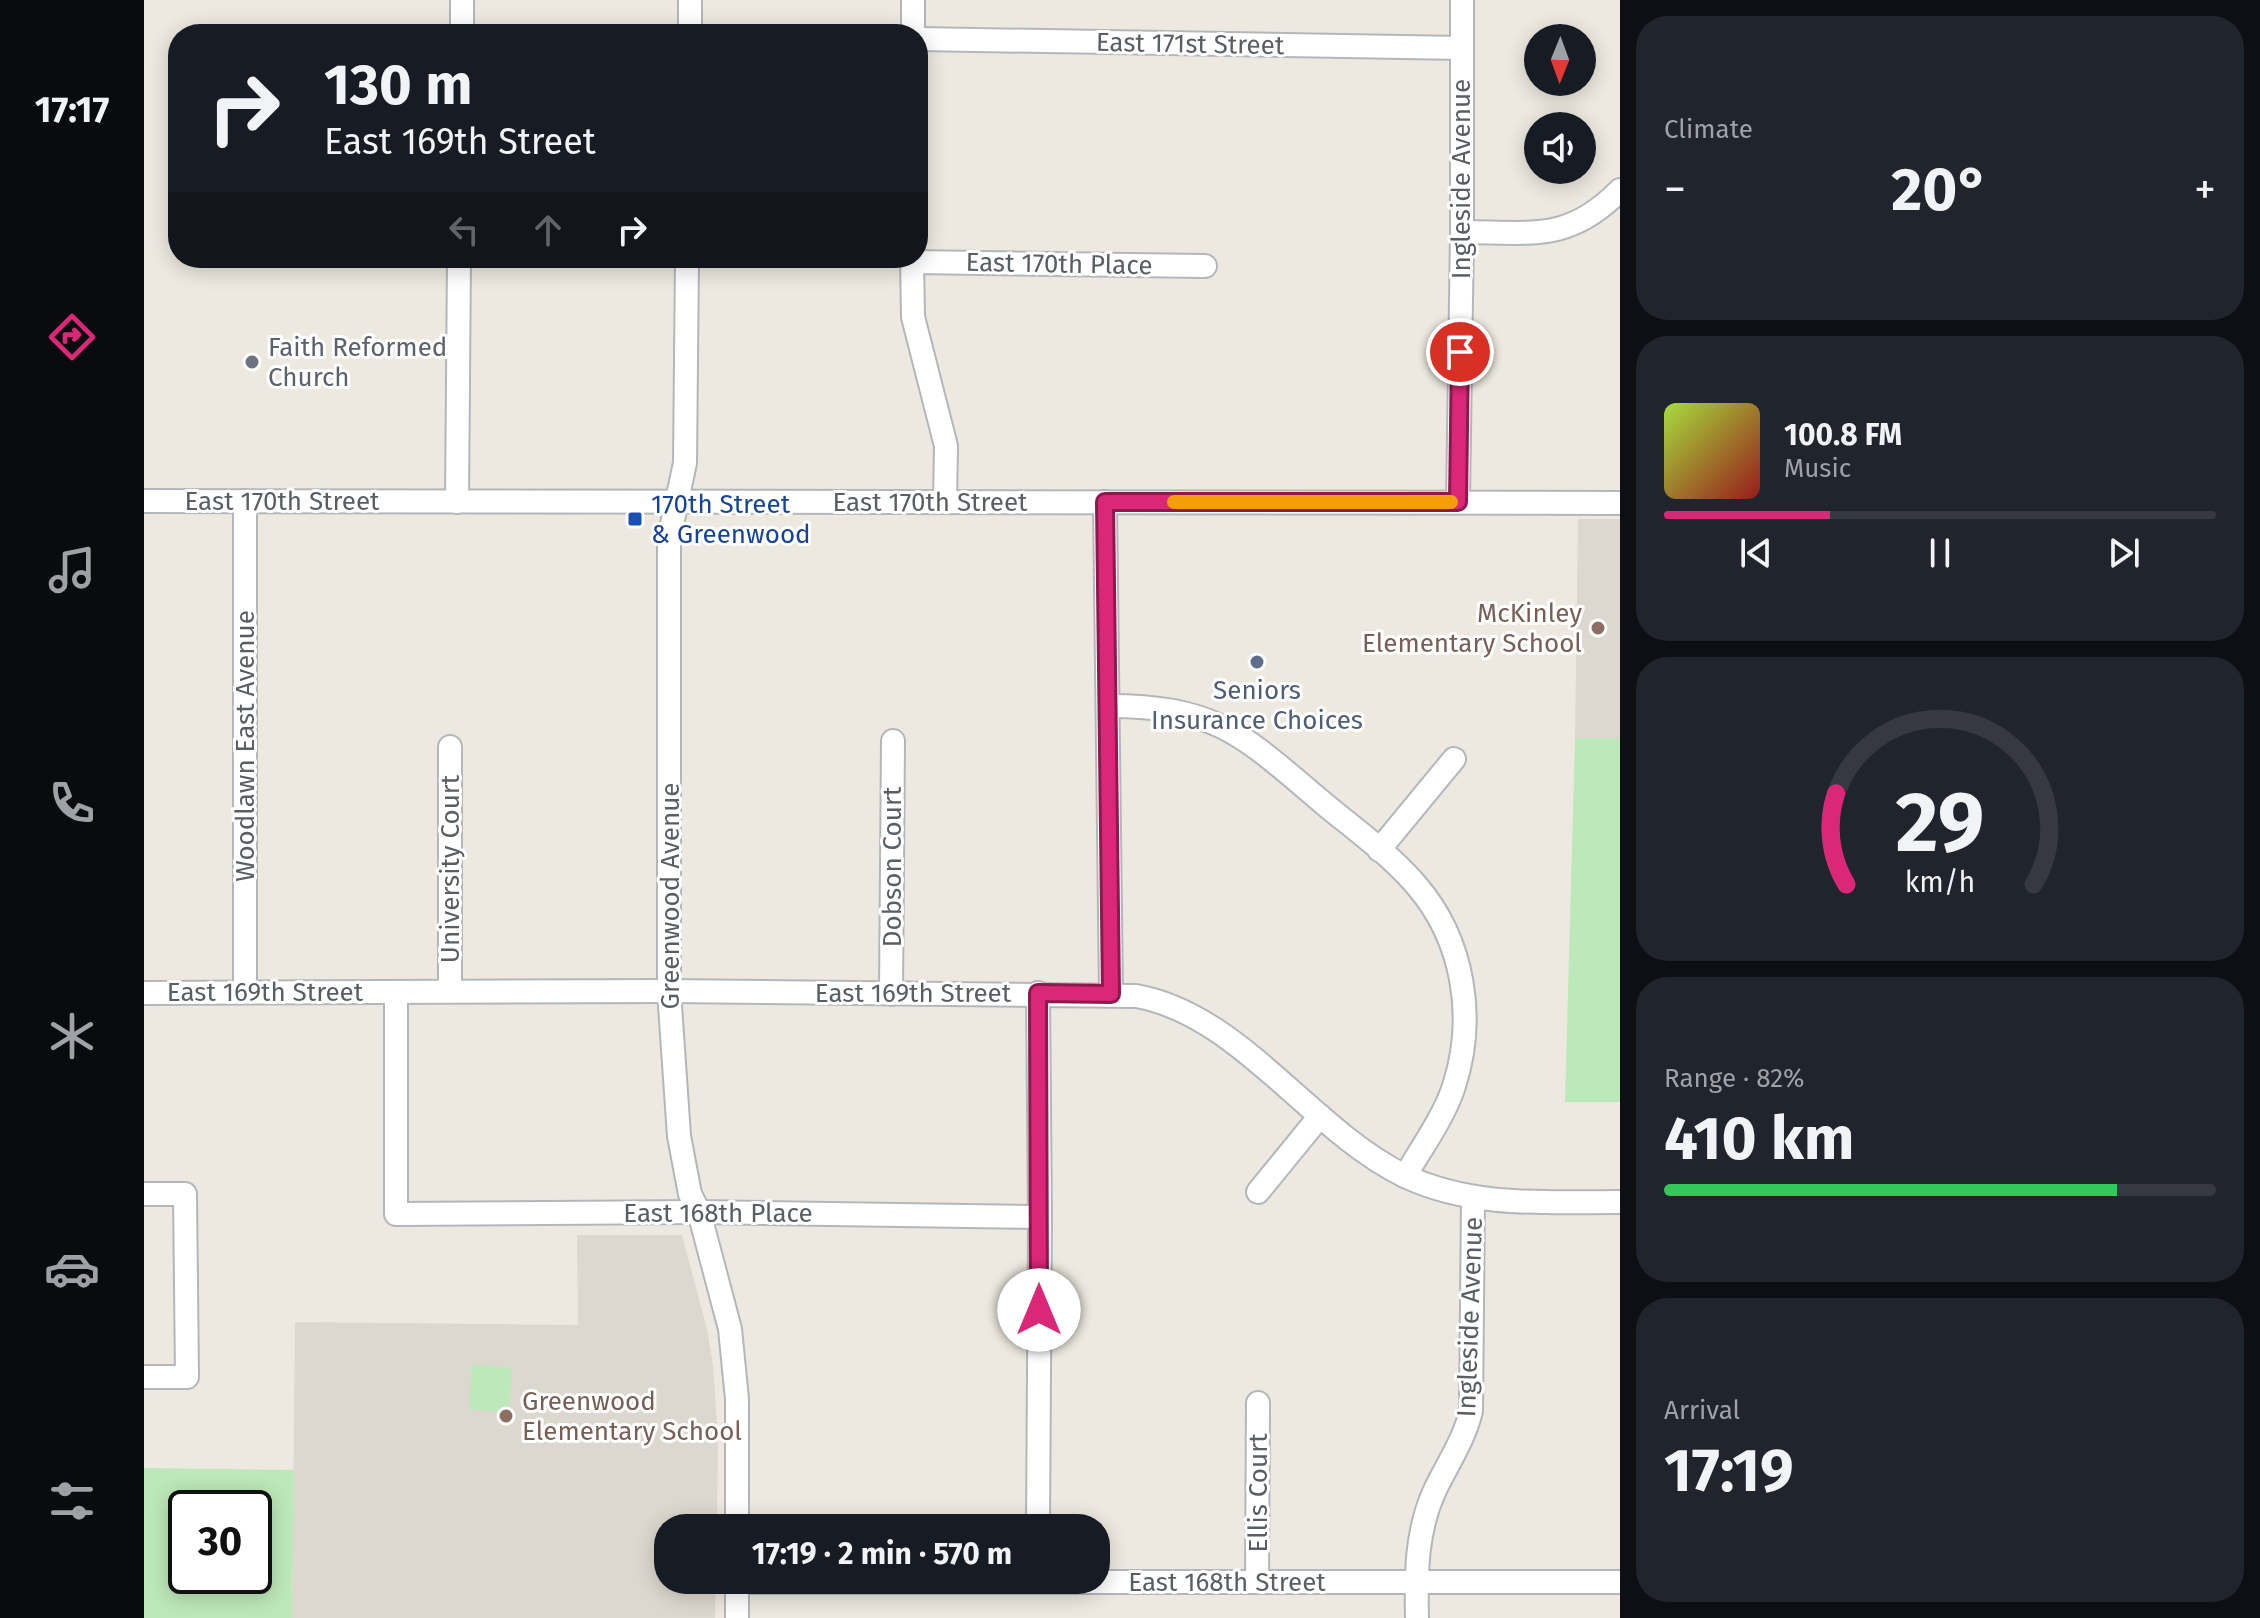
<!DOCTYPE html>
<meta charset="utf-8">
<style>
body{margin:0;font-family:"Fira Sans",sans-serif;background:#20242c;color:#f1f3f6;height:100vh;display:flex;flex-direction:column;font-size:30px;white-space:nowrap}
*{box-sizing:border-box;margin:0}
p{font-size:26px;color:#9ea1a6}
.icon{flex:none;width:44px;height:44px;fill:none;stroke:currentColor;stroke-width:2;stroke-linecap:round;stroke-linejoin:round}
.map{position:relative;flex:1;overflow:hidden}
.sheet{display:flex;flex-direction:column;gap:16px;padding:16px;background:#0d0f14;width:640px}
.sheet>*{flex:none}
.banner{position:absolute;left:24px;top:24px;width:760px;height:244px;border-radius:32px;box-shadow:0 4px 20px #0003;background:#171b24;color:#f1f3f6;overflow:hidden}
.needle{width:52px;rotate:181deg}
.fabs{position:absolute;left:1380px;top:24px;display:grid;gap:16px}
.fabs a{display:grid;place-items:center;width:72px;height:72px;border-radius:50%;background:#171b24;box-shadow:0 4px 20px #0003;font-size:40px}
.speed{position:absolute;left:24px;top:1490px;display:flex;gap:16px;font-size:40px;font-weight:700;text-align:center}
.speed>*{display:grid;place-content:center;width:104px;height:104px;border-radius:50%;background:#171b24;box-shadow:0 4px 20px #0003;line-height:1}
.speed .limit{border:4px solid #111;border-radius:12px;background:#fff;color:#111}
.pin{position:absolute;display:grid;place-items:center;width:68px;height:68px;color:#fff;margin:-34px;border:4px solid #fff;border-radius:50%;box-shadow:0 2px 8px #0007}
.me{position:absolute;width:88px;margin:-44px;rotate:0deg;stroke-linejoin:round;filter:drop-shadow(0 0 6px #0008)}
.turn{display:flex;align-items:center;gap:28px;height:168px;padding:0 24px;font-size:36px}
.turn .icon{width:104px;height:104px;stroke-width:2.5}
.turn b{display:block;font-size:56px;line-height:68px}
.lanes{display:flex;align-items:center;height:76px;padding:0 24px;background:#0003;justify-content:center;gap:40px;direction:ltr}
.lanes .off{opacity:.35}
.big{font-size:60px;font-weight:700;line-height:1.1}
.sheet .tile{flex:1;display:flex;flex-direction:column;justify-content:center;gap:12px;min-width:0;padding:0 28px;border-radius:32px;background:#20242c}
.sheet .dial{align-items:center;gap:0}
.dial svg{height:208px;overflow:visible;fill:none;stroke:#363941;stroke-width:7;stroke-linecap:round;text-anchor:middle}
.dial text{fill:#f1f3f6;stroke:none}
.song{display:flex;align-items:center;gap:24px}
.cover{width:96px;height:96px;border-radius:12px;background:linear-gradient(135deg,hsl(80 70% 55%),hsl(0 70% 35%))}
.played{height:8px;border-radius:4px;background:linear-gradient(90deg,#db2777 30%,#363941 30%)}
.keys{display:flex;justify-content:space-around;direction:ltr}
.heat{display:flex;justify-content:space-between;align-items:center;font-size:44px;direction:ltr}
.charge{height:12px;border-radius:6px;background:linear-gradient(90deg,#34c759 82%,#363941 0)}
.trip{position:absolute;left:510px;top:1514px;width:456px;height:80px;border-radius:32px;background:#171b24;box-shadow:0 4px 20px #0003;font-weight:700;line-height:80px;text-align:center}
main{display:flex;flex:1;min-height:0}
.tabs{display:flex;flex-direction:column;width:144px;justify-content:space-around;align-items:center;background:#090b0e;color:#9ea1a6}
.tabs .icon{width:56px;height:56px}
.tabs .current{color:#db2777}
.tabs b{font-size:36px;color:#f1f3f6}
.map>svg:first-child{display:block}
</style>
<main>
<nav class="tabs">
<b>17:17</b>
<svg class="icon current" aria-label="directions" viewBox="0 0 24 24"><path d="M12 3l9 9-9 9-9-9zM9 14v-3h6M13 9l2 2-2 2"/></svg>
<svg class="icon" aria-label="music" viewBox="0 0 24 24"><path d="M9 18V5l10-2v13"/><circle cx="6" cy="18" r="3"/><circle cx="16" cy="16" r="3"/></svg>
<svg class="icon" aria-label="phone" viewBox="0 0 24 24"><path d="M5 4h4l2 5-3 2q2 4 5 5l2-3 5 2v4C11 20 4 13 5 4z"/></svg>
<svg class="icon" aria-label="climate" viewBox="0 0 24 24"><path d="M12 3v18M4 7l16 10M4 17L20 7"/></svg>
<svg class="icon" aria-label="car" viewBox="0 0 24 24"><path d="M5 17H2v-5l4-1 3-4h7l3 4 3 1v5h-3M9 17h6M6 11h13"/><circle cx="7" cy="17" r="2"/><circle cx="17" cy="17" r="2"/></svg>
<svg class="icon" aria-label="filters" viewBox="0 0 24 24"><path d="M4 7h16M4 17h16"/><circle cx="9" cy="7" r="2"/><circle cx="15" cy="17" r="2"/></svg>
</nav>
<div class="map">
<svg width="1476" height="1618" viewBox="0 0 1476 1618">
<rect width="100%" height="100%" fill="#ede9e0"/>
<g fill="#ddd8cf">
<polygon points="1434,519 1476,519 1476,738 1431,738"/>
<polygon points="433,1235 538,1235 563,1329 569,1365 574,1439 573,1528 524,1528 524,1580 572,1580 571,1618 148,1618 151,1322 434,1325"/>
</g>
<g fill="#bde8b9" fill-rule="evenodd">
<polygon points="1431,738 1476,738 1476,1102 1421,1102"/>
<polygon points="328,1365 368,1368 365,1412 325,1409"/>
<path d="M0,1468L150,1470L148,1618H0ZM42,1508H110V1576H42Z"/>
</g>
<g fill="none" stroke-linecap="round" stroke-linejoin="round">
<defs>
<g id="minor">
<polyline points="318,34 318,0"/>
<polyline points="546,34 546,0"/>
<polyline points="769,34 769,0"/>
<polyline points="774,39 1318,48"/>
<path d="M1318,232C1387,232 1424,243 1476,190"/>
<polyline points="543,258 541,463 525,538 525,991 535,1136 546,1194 555,1212 586,1329 593,1399 593,1528"/>
<polyline points="768,258 769,317 802,446 801,502"/>
<polyline points="768,262 1061,266"/>
<polyline points="0,501 1476,503"/>
<polyline points="313,502 315,258"/>
<polyline points="961,502 967,994"/>
<polyline points="1314,502 1318,232 1318,0"/>
<path d="M965,706C1073,706 1100,736 1178,802C1210,829 1246,854 1273,886C1320,941 1332,1018 1310,1086C1301,1115 1277,1149 1261,1176"/>
<polyline points="1235,850 1310,759"/>
<polyline points="306,991 306,747"/>
<polyline points="101,992 101,501"/>
<polyline points="252,992 252,1214 555,1212 896,1217"/>
<path d="M0,993L525,991L992,996C1096,1014 1166,1130 1261,1176C1329,1208 1403,1202 1476,1202"/>
<polyline points="894,993 896,1217 894,1528"/>
<polyline points="747,994 749,741"/>
<polyline points="1114,1192 1176,1116"/>
<polyline points="0,1194 41,1194 43,1377 0,1377"/>
<polyline points="593,1582 1476,1582"/>
<polyline points="1113,1582 1114,1403"/>
<polyline points="593,1618 593,1580"/>
<path d="M1273,1618C1272,1574 1272,1531 1291,1490C1304,1463 1320,1440 1327,1411L1329,1199"/>
</g>
</defs>
<use href="#minor" stroke="#b3b7bc" stroke-width="26"/>
<use href="#minor" stroke="#fff" stroke-width="22"/>
</g>
<g fill="none" stroke-linecap="round" stroke-linejoin="round">
<defs>
<polyline id="route" points="895,1310 894,993 967,994 961,502 1314,502 1316,352"/>
</defs>
<use href="#route" stroke="#8e194d" stroke-width="20"/>
<use href="#route" stroke="#db2777" stroke-width="14"/>
<polyline stroke="#f59e0b" stroke-width="14" points="1030,502 1307,502"/>
</g>
<circle fill="#6b7280" stroke="#fff" stroke-width="3" cx="108" cy="362" r="8"/>
<rect fill="#1a4fb4" stroke="#fff" stroke-width="3" x="483" y="511" width="16" height="16" rx="4"/>
<g fill="#8d6e63" stroke="#fff" stroke-width="3">
<circle cx="1454" cy="628" r="8"/>
<circle cx="362" cy="1416" r="8"/>
</g>
<circle fill="#5c6f8a" stroke="#fff" stroke-width="3" cx="1113" cy="662" r="8"/>
<g text-anchor="middle" dominant-baseline="central" stroke-width="6" stroke-linejoin="round" paint-order="stroke">
<g font-size="26" fill="#595e63" stroke="#fff">
<text transform="translate(1046 44) rotate(1)">East 171st Street</text>
<text transform="translate(1317 179) rotate(-90)">Ingleside Avenue</text>
<text transform="translate(915 264) rotate(1)">East 170th Place</text>
<text x="138" y="501">East 170th Street</text>
<text x="786" y="502">East 170th Street</text>
<text transform="translate(101 746) rotate(-90)">Woodlawn East Avenue</text>
<text transform="translate(748 867) rotate(-90)">Dobson Court</text>
<text transform="translate(306 869) rotate(-90)">University Court</text>
<text transform="translate(526 896) rotate(-90)">Greenwood Avenue</text>
<text x="121" y="992">East 169th Street</text>
<text x="769" y="993">East 169th Street</text>
<text x="574" y="1213">East 168th Place</text>
<text transform="translate(1326 1317) rotate(-88)">Ingleside Avenue</text>
<text transform="translate(1114 1493) rotate(-90)">Ellis Court</text>
<text x="1083" y="1582">East 168th Street</text>
</g>
<g font-size="26" fill="#5b616d" stroke="#fff" text-anchor="start">
<text x="124" y="347">Faith Reformed<tspan x="124" dy="30">Church</tspan></text>
</g>
<g font-size="26" fill="#164399" stroke="#fff" text-anchor="start">
<text x="507" y="504">170th Street<tspan x="507" dy="30">&amp; Greenwood</tspan></text>
</g>
<g font-size="26" fill="#785e54" stroke="#fff" text-anchor="end">
<text x="1438" y="613">McKinley<tspan x="1438" dy="30">Elementary School</tspan></text>
<text x="378" y="1401" text-anchor="start">Greenwood<tspan x="378" dy="30">Elementary School</tspan></text>
</g>
<g font-size="26" fill="#4e5e75" stroke="#fff">
<text x="1113" y="690">Seniors<tspan x="1113" dy="30">Insurance Choices</tspan></text>
</g>
</g>
</svg>
<div class="fabs">
<a><svg class="needle" viewBox="-14 -14 28 28"><path d="M0-13l5 13h-10z" fill="#e53935"/><path d="M0 13l5-13h-10z" fill="#9ea1a6"/></svg></a>
<a><svg class="icon" aria-label="sound" viewBox="0 0 24 24"><path d="M4 9h4l5-4v14l-5-4H4zM17 9q2 3 0 6"/></svg></a>
</div>
<div class="speed"><div class="limit">30</div></div>
<div class="pin" style="left:1316px;top:352px;background:#d93025"><svg class="icon" aria-label="arrive" viewBox="0 0 24 24"><path d="M6 21V4h12l-3 4 3 4H6"/></svg></div>
<svg class="me" style="left:895px;top:1310px" viewBox="-20 -20 40 40"><circle r="19" fill="#fff"/><path d="M0-13L10 11 0 6-10 11z" fill="#db2777"/></svg>
<div class="trip">17:19 · 2 min · 570 m</div>
<div class="banner">
<div class="turn"><svg class="icon" aria-label="right" viewBox="0 0 24 24"><path d="M7 20v-9h11M14 6l5 5-5 5"/></svg><div><b>130 m</b>East 169th Street</div></div>
<div class="lanes"><svg class="icon off" aria-label="left" viewBox="0 0 24 24"><path d="M17 20v-9H6M10 6l-5 5 5 5"/></svg><svg class="icon off" aria-label="ahead" viewBox="0 0 24 24"><path d="M12 20V5M6 11l6-6 6 6"/></svg><svg class="icon" aria-label="right" viewBox="0 0 24 24"><path d="M7 20v-9h11M14 6l5 5-5 5"/></svg></div>
</div>
</div>
<section class="sheet">
<div class="tile"><p>Climate</p>
<div class="heat"><a>−</a><b class="big">20°</b><a>+</a></div>
</div>
<div class="tile">
<div class="song"><i class="cover"></i><div><b>100.8 FM</b><p>Music</p></div></div>
<div class="played"></div>
<div class="keys"><svg class="icon" aria-label="previous" viewBox="0 0 24 24"><path d="M18 5L8 12l10 7zM5 5v14"/></svg><svg class="icon" aria-label="pause" viewBox="0 0 24 24"><path d="M8 5v14M16 5v14"/></svg><svg class="icon" aria-label="next" viewBox="0 0 24 24"><path d="M6 5l10 7-10 7zM19 5v14"/></svg></div>
</div>
<div class="tile dial"><svg viewBox="0 0 100 80">
<path d="M14 69A42 42 0 1 1 86 69"/>
<path d="M14 69A42 42 0 0 1 10 34" stroke="#db2777"/>
<text x="50" y="56" font-size="32" font-weight="700">29</text>
<text x="50" y="72" font-size="11">km/h</text>
</svg></div>
<div class="tile"><p>Range · 82%</p><b class="big">410 km</b><div class="charge"></div></div>
<div class="tile"><p>Arrival</p><b class="big">17:19</b></div>
</section>
</main>
